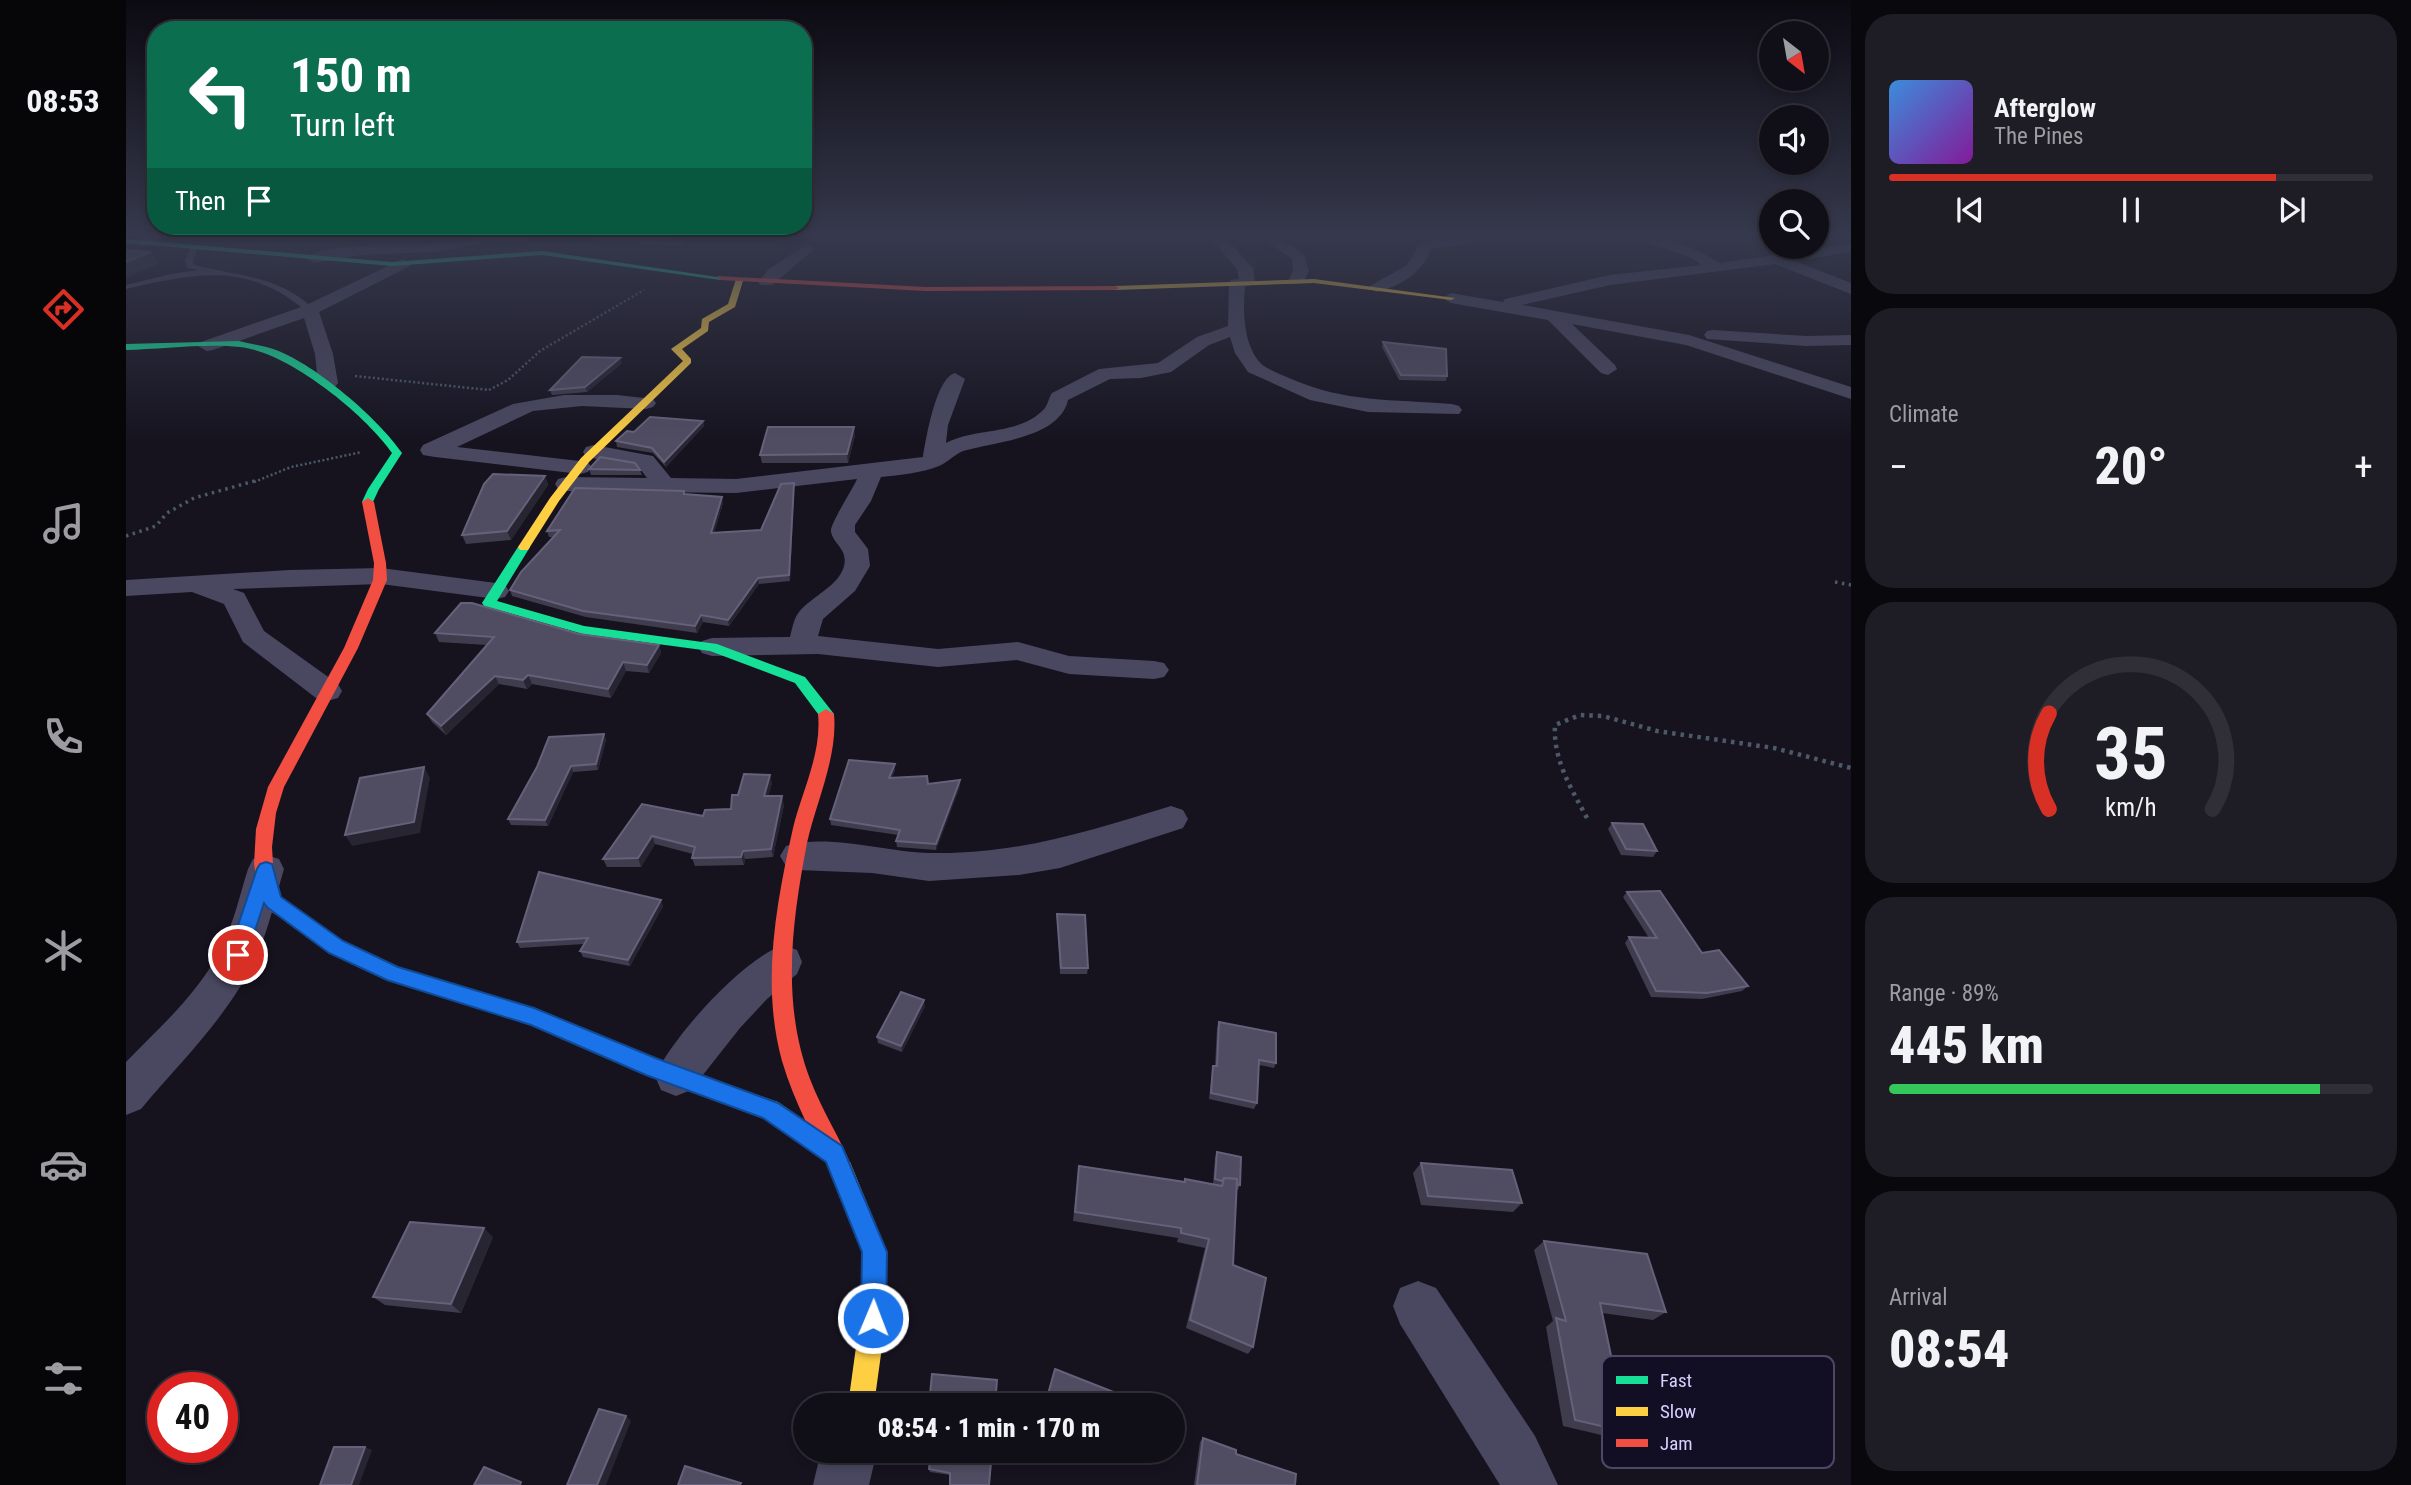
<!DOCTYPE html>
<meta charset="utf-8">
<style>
body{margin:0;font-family:"Roboto Condensed",sans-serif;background:#1e1c24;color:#f1f3f6;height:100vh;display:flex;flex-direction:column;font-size:26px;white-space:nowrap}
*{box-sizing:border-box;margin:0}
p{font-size:23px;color:#9c9ca1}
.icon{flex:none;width:38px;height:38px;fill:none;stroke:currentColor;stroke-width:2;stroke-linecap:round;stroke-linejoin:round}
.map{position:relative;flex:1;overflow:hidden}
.sheet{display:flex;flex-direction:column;gap:14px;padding:14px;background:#09080d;width:560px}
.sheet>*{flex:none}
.hud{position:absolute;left:21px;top:21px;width:665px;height:214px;border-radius:28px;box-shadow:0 4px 10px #0003,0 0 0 2px #302e36;background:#0b6e4f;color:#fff;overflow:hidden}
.needle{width:46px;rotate:149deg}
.fabs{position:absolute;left:1633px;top:21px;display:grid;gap:14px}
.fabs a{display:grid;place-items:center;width:70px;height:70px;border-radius:50%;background:#100e17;box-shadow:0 4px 10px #0003,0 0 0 2px #302e36;font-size:35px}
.speed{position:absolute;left:21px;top:1372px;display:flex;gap:14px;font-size:35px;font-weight:700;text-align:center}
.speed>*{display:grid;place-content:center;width:91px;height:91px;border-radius:50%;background:#100e17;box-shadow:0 4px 10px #0003,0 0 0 2px #302e36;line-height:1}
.speed .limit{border:10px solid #d22;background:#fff;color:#111}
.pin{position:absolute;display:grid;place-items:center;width:60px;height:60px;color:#fff;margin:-30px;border:4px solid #fff;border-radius:50%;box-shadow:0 2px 7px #0007}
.me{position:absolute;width:77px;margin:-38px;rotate:1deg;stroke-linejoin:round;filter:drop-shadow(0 0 5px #0008)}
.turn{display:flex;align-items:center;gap:24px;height:147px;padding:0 28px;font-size:32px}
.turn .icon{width:91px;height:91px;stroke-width:2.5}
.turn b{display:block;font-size:49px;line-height:60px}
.then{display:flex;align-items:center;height:66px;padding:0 28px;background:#0003;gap:14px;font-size:26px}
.big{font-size:52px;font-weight:800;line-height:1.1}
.sheet .widget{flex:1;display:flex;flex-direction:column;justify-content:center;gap:10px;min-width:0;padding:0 24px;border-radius:28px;background:#1e1c24}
.sheet .dial{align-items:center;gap:0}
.dial svg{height:182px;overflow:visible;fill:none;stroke:#302e36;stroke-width:7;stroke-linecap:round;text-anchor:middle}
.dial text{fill:#f1f3f6;stroke:none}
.song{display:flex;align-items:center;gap:21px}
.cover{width:84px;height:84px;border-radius:10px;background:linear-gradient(135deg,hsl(210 70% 55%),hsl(290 70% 35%))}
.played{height:7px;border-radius:4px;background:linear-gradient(90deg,#d93025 80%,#302e36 80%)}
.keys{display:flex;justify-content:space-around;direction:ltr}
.heat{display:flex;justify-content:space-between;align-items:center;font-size:38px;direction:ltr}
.charge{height:10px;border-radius:5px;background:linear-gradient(90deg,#34c759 89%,#302e36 0)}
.trip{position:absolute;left:667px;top:1393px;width:392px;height:70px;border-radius:35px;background:#100e17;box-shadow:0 4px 10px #0003,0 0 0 2px #302e36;font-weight:800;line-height:70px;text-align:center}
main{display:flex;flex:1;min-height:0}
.menu{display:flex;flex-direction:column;width:126px;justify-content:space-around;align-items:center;background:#060609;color:#9c9ca1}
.menu .icon{width:49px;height:49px}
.menu .on{color:#d93025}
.menu b{font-size:32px;color:#f1f3f6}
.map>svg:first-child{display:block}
</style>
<main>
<nav class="menu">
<b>08:53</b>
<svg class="icon on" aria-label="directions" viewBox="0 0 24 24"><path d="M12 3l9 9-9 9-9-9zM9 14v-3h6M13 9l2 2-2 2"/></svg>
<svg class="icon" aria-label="music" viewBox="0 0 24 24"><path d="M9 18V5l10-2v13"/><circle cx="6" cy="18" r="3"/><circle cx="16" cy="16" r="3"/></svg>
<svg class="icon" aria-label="phone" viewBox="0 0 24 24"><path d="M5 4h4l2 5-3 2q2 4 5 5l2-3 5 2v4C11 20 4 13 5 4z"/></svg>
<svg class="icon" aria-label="climate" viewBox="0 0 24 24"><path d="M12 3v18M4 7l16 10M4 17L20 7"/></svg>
<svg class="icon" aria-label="car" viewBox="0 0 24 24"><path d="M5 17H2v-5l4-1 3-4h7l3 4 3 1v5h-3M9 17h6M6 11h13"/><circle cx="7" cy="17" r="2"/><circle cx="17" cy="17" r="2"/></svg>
<svg class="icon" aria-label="filters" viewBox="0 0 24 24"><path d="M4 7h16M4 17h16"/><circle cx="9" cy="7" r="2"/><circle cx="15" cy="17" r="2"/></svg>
</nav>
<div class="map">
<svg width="1725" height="1485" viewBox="0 0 1725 1485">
<rect width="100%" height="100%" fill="#16131f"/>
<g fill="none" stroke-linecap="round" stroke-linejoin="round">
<g stroke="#4b5a68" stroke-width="2.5" stroke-dasharray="2 2.5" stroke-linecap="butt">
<polyline points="1038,235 1069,244"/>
<polyline points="229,376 363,390"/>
<polyline points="363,390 382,380 414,351 518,290"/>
<polyline points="128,482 165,467 236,452"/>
</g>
<g stroke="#4b5a68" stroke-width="3.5" stroke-dasharray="2.5 4.5" stroke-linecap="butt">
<polyline points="0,536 30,526 41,513 68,498 132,480"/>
<polyline points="1709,582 1725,585"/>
</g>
<path stroke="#4b5a68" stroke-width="4.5" stroke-dasharray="3.5 5" stroke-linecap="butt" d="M1461,818C1445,788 1427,760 1429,725L1454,715L1477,716L1531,731L1648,748L1725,768"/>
<path fill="#494860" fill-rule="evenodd" d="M66,244L73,246L67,261L68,265C111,276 156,276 188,310L181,312C123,261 68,273 0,289V285L45,274L73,270L62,268L59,261Z"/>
<g fill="#494860" fill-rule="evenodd">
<polygon points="23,235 43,235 15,246 8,242"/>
<path d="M357,235H420L413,239L357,243L308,252L234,255L188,263L180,258C197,242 283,247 309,243C325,241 341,238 357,235Z"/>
<path d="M449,235C467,234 547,232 558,242L551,246L456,239Z"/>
<path d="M1082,235H1097L1127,268L1129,282L1127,285L1119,286C1117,309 1117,339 1131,359C1138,369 1152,373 1163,378C1219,403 1267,399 1326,404L1333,406L1336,410L1333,414L1242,412L1184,400L1122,372L1109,353L1104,337L1083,345L1045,372L1015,378L984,379L942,400C934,437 871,442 841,450C830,452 823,462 813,466C795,473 774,475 755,477L745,501L729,525V532L742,549L744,566L729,591L697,619L692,636L812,649L892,642L943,656L1028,661L1038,663L1043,670L1038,677L1028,679L943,674L891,660L812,667L692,654L586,656L576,653L572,647L576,641L586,638L664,637C666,629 668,618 673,612C686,596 713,586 718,566C722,549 708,545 705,532C703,525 727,489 731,479L610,493L440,491L432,489L429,484L432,479L440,477L521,478L512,466L460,457L457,452L460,447L468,445L527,456L545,478L610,479L797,457C800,438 810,378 829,373L839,379L822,425L820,443C850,427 894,436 919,408C922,404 923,397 926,393L973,369L1032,363L1071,337L1102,326L1103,283L1105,280L1113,279L1111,269Z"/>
<polygon points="1132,235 1148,235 1178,254 1183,271 1176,284 1164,284 1162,281 1167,271 1166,259"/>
<path d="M1346,235H1367L1343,244L1305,249C1296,273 1275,286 1250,292L1242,287L1281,265L1295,242Z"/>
<path d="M1504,235C1535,233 1568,247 1594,263L1725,244V252L1669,261L1725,283V294L1649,264L1484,285L1396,305L1563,335L1725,387V399L1560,345L1446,324L1489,365L1491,369L1482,375L1475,373L1422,320L1325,303L1317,298L1325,293L1377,302L1379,299L1484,275L1576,265L1564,257L1506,238Z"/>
<polygon points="680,245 685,246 687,249 685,252 646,285 634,285 632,282 643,269"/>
<polygon points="277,259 285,264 282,267 193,312 207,354 212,383 209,387 202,389 192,383 189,354 178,318 87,350 81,351 72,346 75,342 178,306"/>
<polygon points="1587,330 1681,336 1725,335 1725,345 1681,346 1581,339 1578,335 1581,331"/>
<polygon points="438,395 491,395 527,399 530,403 527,407 520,409 456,406 407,411 331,447 462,462 465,467 462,472 454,474 309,457 297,455 294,450 297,445 387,404"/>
<polygon points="255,568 370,583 379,585 383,591 379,597 370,599 255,584 107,589 118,593 138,631 212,684 216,691 212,698 201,701 190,698 117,642 98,604 66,592 0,596 0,580 163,570"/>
<path d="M1045,806L1057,810L1062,819L1057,828L934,868L893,875L803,881L746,873L672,870L660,866L654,856L660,846C701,833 760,852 803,853C890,855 964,831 1045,806Z"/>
<path d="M140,855L153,859L158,869C149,899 143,929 130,957C103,1016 56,1060 15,1109L0,1115V1062C34,1027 75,991 96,946C108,922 114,894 122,869L127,859Z"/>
<path d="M657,945L671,950L676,962L671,974L641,999L614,1028L565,1090L550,1096L535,1090L529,1076C546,1037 617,959 657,945Z"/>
<polygon points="1292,1281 1310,1288 1409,1436 1432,1485 1374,1485 1274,1324 1267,1306 1274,1288"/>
<polygon points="695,1451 751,1451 743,1485 687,1485"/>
</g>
<g fill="#16e098" fill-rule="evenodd">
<polygon points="0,239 266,262 416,251 598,278 594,280 416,255 266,266 0,243"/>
<path d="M113,341C125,344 139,346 150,350C190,365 253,419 276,453L253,489L246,504H238L236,502L242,489L266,453C239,414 162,352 114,347C81,343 34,349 0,350V344Z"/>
<polygon points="398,543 404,547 371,601 458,626 591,644 679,677 708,714 705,718 695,718 669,683 584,651 457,634 358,606 356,603 392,547"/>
<polygon points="167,909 217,941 272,967 408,1008 532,1060 612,1089 615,1096 612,1103 604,1106 520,1075 404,1025 261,980 203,953 160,922 158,917 160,912"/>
</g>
<g fill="#ffcf43" fill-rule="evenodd">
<polygon points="610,279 617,281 609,307 583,322 582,331 556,349 565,359 565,363 463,462 433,501 402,550 394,550 392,547 424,498 455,458 557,361 545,349 575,328 576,319 602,304"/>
<polygon points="1188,279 1329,298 1325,300 1188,283 989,290 985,288 989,286"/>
<polygon points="604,1086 652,1102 713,1144 716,1152 713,1160 724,1162 761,1252 760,1318 748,1405 722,1405 734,1318 737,1252 705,1170 708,1162 697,1160 637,1118 596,1103 593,1096 596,1089"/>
</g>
<g fill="#f24e42" fill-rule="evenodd">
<polygon points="591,276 800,287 989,286 993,288 989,290 800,291 594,280"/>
<polygon points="242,498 248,502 260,563 261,580 232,648 158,787 150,813 146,847 148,880 156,899 174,912 176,917 174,922 167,925 144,911 133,894 128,864 130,829 142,787 218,648 247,580 248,563 236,502"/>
<path d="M700,709L708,714C712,757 690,802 681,843C666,921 655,1003 684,1079C696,1111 715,1139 727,1170L724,1178L716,1181L708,1178C689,1140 668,1102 656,1061C635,985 650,904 667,828C676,791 696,753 692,714Z"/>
</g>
</g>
<g fill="#3f3c4e">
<polygon points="1257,342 1321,376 1320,381 1273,380 1256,347"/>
<polygon points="496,363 461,392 426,395 424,390"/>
<polygon points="577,421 578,426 540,467 527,453 491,447 490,441 508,432"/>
<polygon points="729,435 722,463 636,463 634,455"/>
<polygon points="463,469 514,470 516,475 465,475"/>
<polygon points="419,476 422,485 385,540 340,544 336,535"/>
<polygon points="668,489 664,581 633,584 603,626 577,622 571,633 460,617 386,596 384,590 428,537 423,537 421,531 559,494 597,503 588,533 635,530"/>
<polygon points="309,633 453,634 533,645 535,653 523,673 500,671 485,698 406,684 401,689 373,684 320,735 306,722 301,714 361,645 313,642"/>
<polygon points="478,734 480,740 472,770 447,772 422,826 385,825 382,819"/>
<polygon points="769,764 769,770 766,778 802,784 834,780 834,786 810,850 771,847 770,841 772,835 705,825 704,819"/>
<polygon points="646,783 642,796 658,805 647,857 619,859 618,865 569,866 566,858 567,854 529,844 515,867 481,867 477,859 516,804 577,816 605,809 612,795"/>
<polygon points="1486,823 1531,851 1527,857 1495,855 1482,829"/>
<polygon points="1501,892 1576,953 1622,986 1616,991 1576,999 1525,997 1499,943 1503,937 1523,938 1497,897"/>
<polygon points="537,906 504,966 457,957 454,951 458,944 394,948 391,942"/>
<polygon points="931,914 962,968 961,974 934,974"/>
<polygon points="799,1006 776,1052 752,1043 751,1037"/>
<polygon points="1093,1022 1150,1063 1148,1068 1133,1065 1131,1103 1128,1109 1083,1099 1086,1071 1087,1066 1089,1066 1091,1028"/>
<polygon points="1091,1152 1114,1185 1112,1190 1110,1189 1107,1265 1127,1347 1122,1354 1060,1328 1079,1248 1051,1242 1052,1238 947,1221 953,1166 1058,1182 1059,1179 1087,1184 1089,1157"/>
<polygon points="1295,1163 1396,1203 1387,1212 1295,1205 1287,1173"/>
<polygon points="367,1237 335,1313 259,1305 247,1297"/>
<polygon points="1418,1241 1540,1312 1527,1320 1476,1313 1501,1432 1488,1438 1437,1426 1420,1327 1427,1321 1408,1250"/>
<polygon points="1077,1438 1110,1454 1169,1485 1068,1485 1074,1442"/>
<polygon points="866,1451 824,1475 804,1472 803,1469"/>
<polygon points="969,1451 987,1451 984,1457"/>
</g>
<g fill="#282533">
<polygon points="25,252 32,264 0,278 0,262"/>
<polygon points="494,358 496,363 461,392 459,387"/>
<polygon points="577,421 578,426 540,467 538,462"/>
<polygon points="728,427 729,435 722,463 721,454"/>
<polygon points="419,476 422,485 385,540 381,531"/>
<polygon points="668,483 668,489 664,581 663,575"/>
<polygon points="596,497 597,503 586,539 585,533"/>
<polygon points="632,578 633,584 603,626 602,620"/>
<polygon points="575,615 577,622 571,633 569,626"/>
<polygon points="533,645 535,653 523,673 521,665"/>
<polygon points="497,662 500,671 485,698 482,689"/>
<polygon points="402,675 406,684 401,689 397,680"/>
<polygon points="369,676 373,684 320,735 315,726"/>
<polygon points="478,734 480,740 472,770 470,764"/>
<polygon points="769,764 769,770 764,784 763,778"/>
<polygon points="445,766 447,772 422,826 419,820"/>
<polygon points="298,767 304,778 294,833 226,846 219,835"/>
<polygon points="644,775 646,783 640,804 638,796"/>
<polygon points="834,780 834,786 810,850 810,844"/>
<polygon points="656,796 658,805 647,857 645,849"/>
<polygon points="526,836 529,844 515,867 512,858"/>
<polygon points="617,851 619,859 618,865 615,857"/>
<polygon points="535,900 537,906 504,966 502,960"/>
<polygon points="798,1000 799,1006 776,1052 775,1046"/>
<polygon points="358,1228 367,1237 335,1313 325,1304"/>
<polygon points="500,1416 505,1421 480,1485 471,1485"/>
<polygon points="239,1447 246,1450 233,1485 225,1485"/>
</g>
<g fill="#504c61" stroke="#65617a" stroke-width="2">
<polygon points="0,250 25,252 0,262"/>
<polygon points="1257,342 1320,349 1321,376 1275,375"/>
<polygon points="456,357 494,358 459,387 424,390"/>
<polygon points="524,417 577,421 538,462 526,448 490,441 501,431 508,432"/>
<polygon points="642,427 728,427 721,454 634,455"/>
<polygon points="474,457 509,463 514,470 463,469"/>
<polygon points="367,474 419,476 381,531 336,535 358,484"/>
<polygon points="668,483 663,575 632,578 602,620 575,615 569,626 457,611 384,590 395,572 434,530 421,531 449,488 558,491 558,494 596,497 585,533 635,530 655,484"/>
<polygon points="335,603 346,603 453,634 533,645 521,665 497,662 482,689 402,675 397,680 369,676 315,726 301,714 368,637 309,633"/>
<polygon points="478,734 470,764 445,766 419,820 382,819 411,767 423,737"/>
<polygon points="723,760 769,764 763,778 801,776 802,784 834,780 810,844 770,841 774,830 704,819"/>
<polygon points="298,767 288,822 219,835 234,778"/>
<polygon points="618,774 644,775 638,796 656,796 645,849 617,851 615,857 566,858 569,847 526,836 512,858 477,859 516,804 577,816 579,810 605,809 606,795 612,795"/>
<polygon points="1486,823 1517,824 1531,851 1500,849"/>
<polygon points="413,872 535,900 502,960 454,951 462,938 391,942"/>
<polygon points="1534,891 1576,953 1593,950 1622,986 1581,993 1530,991 1503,937 1531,938 1501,892"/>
<polygon points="931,914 959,915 962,968 935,968"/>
<polygon points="775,992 798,1000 775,1046 751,1037"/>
<polygon points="1093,1022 1150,1033 1150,1063 1133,1060 1131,1103 1085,1093 1087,1066 1091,1066"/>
<polygon points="1091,1152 1115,1157 1114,1185 1110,1184 1111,1179 1098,1178 1096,1181 1089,1179"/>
<polygon points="1295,1163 1386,1170 1396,1203 1302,1196"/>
<polygon points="953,1166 1059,1182 1059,1179 1096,1186 1098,1178 1111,1179 1107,1265 1140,1278 1127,1347 1064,1320 1083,1239 1055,1233 1055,1228 949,1212"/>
<polygon points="284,1222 358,1228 325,1304 247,1297"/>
<polygon points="1418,1241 1521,1254 1540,1312 1474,1303 1501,1432 1449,1420 1430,1318 1440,1321"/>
<polygon points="929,1369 998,1396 996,1405 919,1405"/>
<polygon points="806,1374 871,1380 869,1405 803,1405"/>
<polygon points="473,1409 500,1416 471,1485 441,1485"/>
<polygon points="1077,1438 1110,1450 1110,1454 1170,1474 1169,1485 1071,1485"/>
<polygon points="208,1447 239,1447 225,1485 194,1485"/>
<polygon points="805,1451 866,1451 863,1485 824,1485 824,1473 803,1469"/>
<polygon points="559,1466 615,1483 614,1485 552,1485"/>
<polygon points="358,1467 395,1482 394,1485 348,1485"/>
</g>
<linearGradient id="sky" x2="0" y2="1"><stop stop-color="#0c0a11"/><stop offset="0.53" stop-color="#36394d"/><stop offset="1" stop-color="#36394d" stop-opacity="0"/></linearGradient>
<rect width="1725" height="443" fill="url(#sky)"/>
<polygon fill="#1a73e8" stroke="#114b97" stroke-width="2" points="140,862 146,864 155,897 217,941 272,967 408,1008 532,1059 652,1103 716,1146 761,1252 760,1318 757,1327 747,1331 738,1327 735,1318 736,1252 700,1162 637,1118 520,1075 405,1025 261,980 203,953 142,908 138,903 119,961 112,963 105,961 102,955 131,869 134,864"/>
<rect x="1476" y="1356" width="232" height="112" rx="10" fill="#120e24" stroke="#4d4866" stroke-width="2"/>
<rect x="1490" y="1376" width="32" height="8" fill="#16e098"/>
<rect x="1490" y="1407" width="32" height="9" fill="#ffcf43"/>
<rect x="1490" y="1439" width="32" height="8" fill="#f24e42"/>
<g font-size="19" fill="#d6d1ff">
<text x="1534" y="1387">Fast</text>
<text x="1534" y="1418">Slow</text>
<text x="1534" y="1450">Jam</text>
</g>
</svg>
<div class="fabs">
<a><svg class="needle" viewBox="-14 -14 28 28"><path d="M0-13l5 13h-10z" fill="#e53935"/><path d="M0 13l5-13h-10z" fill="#9c9ca1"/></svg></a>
<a><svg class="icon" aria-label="sound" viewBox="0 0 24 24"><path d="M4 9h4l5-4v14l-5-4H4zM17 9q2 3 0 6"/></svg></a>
<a><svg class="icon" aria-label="search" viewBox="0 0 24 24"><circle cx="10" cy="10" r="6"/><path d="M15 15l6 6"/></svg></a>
</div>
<div class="speed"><div class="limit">40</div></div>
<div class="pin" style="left:112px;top:955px;background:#d93025"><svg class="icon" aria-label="arrive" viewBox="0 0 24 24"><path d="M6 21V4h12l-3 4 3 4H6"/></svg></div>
<svg class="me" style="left:747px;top:1318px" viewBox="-20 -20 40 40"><circle r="17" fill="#1a73e8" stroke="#fff" stroke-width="3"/><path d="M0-11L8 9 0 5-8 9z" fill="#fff"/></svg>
<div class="trip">08:54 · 1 min · 170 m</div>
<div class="hud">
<div class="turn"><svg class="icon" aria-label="left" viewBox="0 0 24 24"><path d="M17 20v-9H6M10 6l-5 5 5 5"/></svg><div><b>150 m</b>Turn left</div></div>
<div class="then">Then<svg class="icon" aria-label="arrive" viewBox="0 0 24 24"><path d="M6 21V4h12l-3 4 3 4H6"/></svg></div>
</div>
</div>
<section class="sheet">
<div class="widget">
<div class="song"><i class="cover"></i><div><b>Afterglow</b><p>The Pines</p></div></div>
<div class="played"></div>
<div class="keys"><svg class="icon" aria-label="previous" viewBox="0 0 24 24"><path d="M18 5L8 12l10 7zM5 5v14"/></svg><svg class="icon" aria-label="pause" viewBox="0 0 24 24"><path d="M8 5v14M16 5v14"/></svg><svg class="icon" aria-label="next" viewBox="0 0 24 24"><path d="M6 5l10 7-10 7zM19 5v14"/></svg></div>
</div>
<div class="widget"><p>Climate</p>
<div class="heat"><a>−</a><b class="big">20°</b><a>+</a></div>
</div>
<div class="widget dial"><svg viewBox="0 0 100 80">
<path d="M14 69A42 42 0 1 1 86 69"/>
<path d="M14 69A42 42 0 0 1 14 27" stroke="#d93025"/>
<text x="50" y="56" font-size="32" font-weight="700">35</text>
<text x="50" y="72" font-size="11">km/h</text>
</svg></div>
<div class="widget"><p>Range · 89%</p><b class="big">445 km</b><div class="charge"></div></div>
<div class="widget"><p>Arrival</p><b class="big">08:54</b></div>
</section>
</main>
